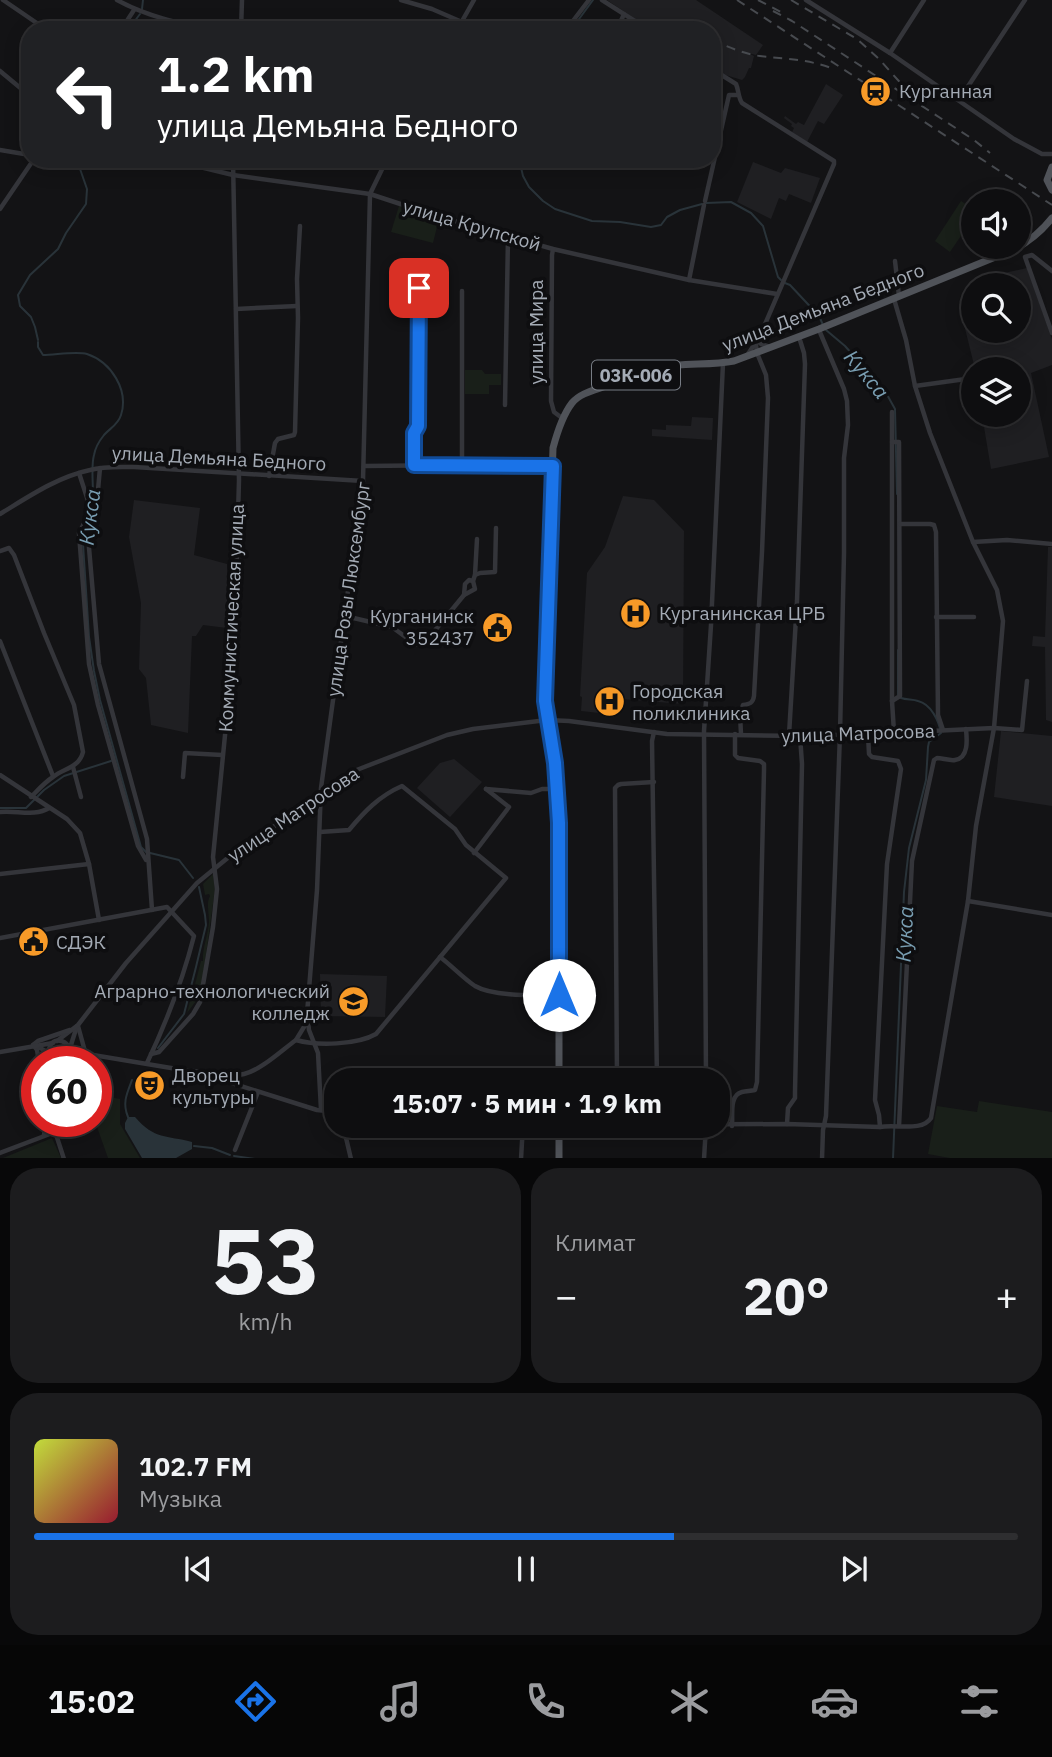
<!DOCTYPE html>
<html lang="ru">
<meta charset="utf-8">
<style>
body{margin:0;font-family:"IBM Plex Sans",sans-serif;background:#1c1c1e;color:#f1f3f6;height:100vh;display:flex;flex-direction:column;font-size:26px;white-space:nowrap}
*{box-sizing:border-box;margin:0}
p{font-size:23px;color:#9b9c9f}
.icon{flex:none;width:38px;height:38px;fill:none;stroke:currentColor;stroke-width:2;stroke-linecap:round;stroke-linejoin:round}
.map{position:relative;height:1158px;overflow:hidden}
.sheet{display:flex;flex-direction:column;gap:10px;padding:10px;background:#080809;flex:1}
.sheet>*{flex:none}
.hud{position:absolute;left:21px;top:21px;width:700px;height:147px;border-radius:28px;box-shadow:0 4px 18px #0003,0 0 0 2px #2e2e30;background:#202124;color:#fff;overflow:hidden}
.tools{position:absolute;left:961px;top:189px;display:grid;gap:14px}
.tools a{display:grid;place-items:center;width:70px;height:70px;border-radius:50%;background:#0e0e10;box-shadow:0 4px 18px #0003,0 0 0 2px #2e2e30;font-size:35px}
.speed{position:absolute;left:21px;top:1046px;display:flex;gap:14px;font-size:35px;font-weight:700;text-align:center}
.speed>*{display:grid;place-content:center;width:91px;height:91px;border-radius:50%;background:#0e0e10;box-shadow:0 4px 18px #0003,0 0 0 2px #2e2e30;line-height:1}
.speed .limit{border:10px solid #d22;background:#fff;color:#111}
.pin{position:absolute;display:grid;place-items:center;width:60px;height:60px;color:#fff;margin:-30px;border-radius:14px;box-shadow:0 4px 10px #0006}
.me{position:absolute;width:77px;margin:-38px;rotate:0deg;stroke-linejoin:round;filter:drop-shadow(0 0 5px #0008)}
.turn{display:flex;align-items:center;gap:24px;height:147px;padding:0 21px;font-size:32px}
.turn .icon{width:91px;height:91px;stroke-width:2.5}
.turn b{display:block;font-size:49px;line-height:60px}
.big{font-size:52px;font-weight:800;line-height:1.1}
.sheet .widget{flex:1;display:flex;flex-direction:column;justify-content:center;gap:10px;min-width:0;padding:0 24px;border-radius:28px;background:#1c1c1e}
.sheet .dial{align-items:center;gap:0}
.dial b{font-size:91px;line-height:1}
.song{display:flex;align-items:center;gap:21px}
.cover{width:84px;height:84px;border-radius:10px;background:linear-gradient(135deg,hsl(70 70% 55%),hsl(350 70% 35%))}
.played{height:7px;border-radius:4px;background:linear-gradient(90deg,#1a73e8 65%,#2e2e30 65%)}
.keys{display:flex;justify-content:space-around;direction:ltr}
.heat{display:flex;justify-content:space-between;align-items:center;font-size:38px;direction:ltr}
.sheet .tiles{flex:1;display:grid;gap:10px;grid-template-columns:1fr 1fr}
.widget:last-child{grid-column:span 2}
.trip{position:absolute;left:324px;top:1068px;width:406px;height:70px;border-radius:28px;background:#0e0e10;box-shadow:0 4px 18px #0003,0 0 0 2px #2e2e30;font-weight:800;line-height:70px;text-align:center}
.menu{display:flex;height:112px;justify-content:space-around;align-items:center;background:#060606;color:#9b9c9f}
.menu .icon{width:49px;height:49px}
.menu .active{color:#1a73e8}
.menu b{font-size:32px;color:#f1f3f6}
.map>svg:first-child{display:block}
</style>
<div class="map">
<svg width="1052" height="1159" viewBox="0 0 1052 1159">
<rect width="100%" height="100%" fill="#131315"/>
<g fill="#1f1f22">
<polygon points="607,0 696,0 763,45 756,55 748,53 754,56 751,68 749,68 745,77 742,80 722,74 723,68 712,64 714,54 712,55 712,30 652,30"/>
<polygon points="826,84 843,95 824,124 818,121 807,142 792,132 794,128 791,126 792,124 784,118 785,116 796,124 798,122 804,125"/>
<polygon points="753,162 781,173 785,168 820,178 811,203 789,194 786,201 779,198 771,219 737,202"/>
<polygon points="1027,268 1052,339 1052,365 1031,373 1049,457 991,469 982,415 1018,415 1018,369 975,369 959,304 973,299 973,331 1018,331 1018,285 1007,285 1004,273"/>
<polygon points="692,417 713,418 712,440 652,436 652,429 666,430 666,425 691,426"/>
<polygon points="623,496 654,500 684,531 683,704 621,699 618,715 581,711 582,697 580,696 587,573 605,547"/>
<polygon points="134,500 200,508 194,555 227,564 227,628 203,625 196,636 192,636 188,733 151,725 146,678 139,669 141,603 129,537"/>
<polygon points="1048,547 1052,547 1052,722 1046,720 1045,647 1032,646 1033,636 1045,637"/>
<polygon points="1001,731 1052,736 1052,806 994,797"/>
<polygon points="454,759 482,782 450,817 417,788 440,763"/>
<polygon points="320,974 387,976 385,1017 321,1016"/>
</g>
<g fill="#191f19">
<polygon points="961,201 973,209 973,218 950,252 935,241"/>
<polygon points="399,206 439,219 433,243 391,232"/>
<polygon points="465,370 482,370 485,374 501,374 501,385 489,385 489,394 465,394"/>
<path d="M213,874L215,889L202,984L199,997L187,1013L192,993L196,994L197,990L194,988L201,961H203C202,949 208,935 209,922C209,911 206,903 210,896L209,894L205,895L203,884Z"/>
<polygon points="102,1063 110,1097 120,1099 120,1124 140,1158 108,1158 97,1127 60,1137 55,1122 96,1122 96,1064"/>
<polygon points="979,1101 1052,1112 1052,1158 955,1159 928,1154 937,1106 977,1112"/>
<polygon points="52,1138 61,1158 3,1158"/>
</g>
<path fill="#293339" d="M128,1117H135C155,1140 166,1135 192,1142V1149L176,1158H142L125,1129V1123Z"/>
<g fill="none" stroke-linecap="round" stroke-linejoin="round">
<g stroke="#293339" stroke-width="2">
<polyline points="142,9 143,0"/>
<polyline points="128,30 140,14"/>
<polyline points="571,30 593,0"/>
<polyline points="519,159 523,176 529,187 543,201 555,209 592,221 620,222 651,227 661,225 667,217 680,210 702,204"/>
<polyline points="706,203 731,202 751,213 763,226 778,277 781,280"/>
<polyline points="785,283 790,285 819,316 823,325"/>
<polyline points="826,330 845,346 885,391 895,409 897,494"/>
<polyline points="38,340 35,327 31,317 20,306 18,295 30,275 58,249 66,233 86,204 87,189 79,166 73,159"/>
<path d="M38,342V347L43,355C55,355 76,351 87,354C111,362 129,390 121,415C118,425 110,428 104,435C100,440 95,449 94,455C90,469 95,492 92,509"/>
<polyline points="91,515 83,532 83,544 89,637 94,671 100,700 141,847 146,852 179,860 193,878"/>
<polyline points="898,650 898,696"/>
<polyline points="0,808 26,808 44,790 64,776 111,761"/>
<polyline points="158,1048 184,1014 196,967 206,925 205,915 199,887"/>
<path d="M128,1117C122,1103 127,1093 132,1080"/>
<polyline points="194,1146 212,1148 230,1155"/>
<polyline points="234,1156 255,1159"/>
<path d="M893,1159L904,892L909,848L926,780L928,747L929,742L941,733C939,721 931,704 918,701C913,699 907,700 901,698"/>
</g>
<g stroke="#34353a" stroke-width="4.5">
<polyline points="3,0 47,30"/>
<path d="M117,0C146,16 178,23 211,30"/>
<polyline points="401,0 432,9 462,22"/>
<polyline points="602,0 649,30"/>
<polyline points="806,0 890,53 1014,139 1042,154 1052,154"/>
<polyline points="121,30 134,10"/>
<polyline points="241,30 242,0"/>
<polyline points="457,30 474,0"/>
<polyline points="566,30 589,0"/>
<polyline points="617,30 624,14"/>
<polyline points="890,53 924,0"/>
<path d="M712,69L736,84C739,91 738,97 742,103L834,161V164L756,345L757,353L766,375L768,398L762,552L754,696C753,703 750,704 743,705L740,714L741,734"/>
<polyline points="0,71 30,96"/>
<polyline points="959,100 1025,0"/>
<polyline points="0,150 30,155"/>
<polyline points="167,159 233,175 370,194 440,217 553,249 689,280 777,294"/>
<polyline points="705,201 729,95 738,95"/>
<polyline points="0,209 34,159"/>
<polyline points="553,249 552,255 551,401 554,412 562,418"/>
<polyline points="895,261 899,296"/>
<polyline points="1052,271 1032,255 1025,257 1052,333"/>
<polyline points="689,280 704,205"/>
<polyline points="462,291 462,465"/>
<polyline points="236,309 297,306"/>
<polyline points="819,330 844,389 847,401 848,425 844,458 844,553 840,734 826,1116 823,1130 822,1159"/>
<polyline points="748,354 758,339 761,344 770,347"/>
<polyline points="915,386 973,378"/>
<polyline points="505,405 508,237"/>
<polyline points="892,412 892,701 894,732"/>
<polyline points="892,442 899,442 900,696 892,701"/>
<polyline points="414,465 414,433 418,426 419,288"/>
<polyline points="364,466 462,465 552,466"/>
<polyline points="100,468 96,512 88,536 99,664 147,839 152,910"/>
<polyline points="79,473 91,510 79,533 89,664 98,705 138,846 146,860"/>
<polyline points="269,476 275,443 278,439 294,435 295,432 298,318 297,279 300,226"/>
<path d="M0,514C28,497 57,477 90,470C104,466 119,467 134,467L363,481"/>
<polyline points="900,524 930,524 934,525 936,532 938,715 943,730"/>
<polyline points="973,542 1007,540 1052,544"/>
<path d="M0,551L9,548L14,555L44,633L74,705L83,752C79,768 64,768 53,777C45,782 38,790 31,797"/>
<polyline points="475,575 477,539"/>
<polyline points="464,595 465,584 469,580 473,581"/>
<polyline points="345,616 392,627 415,644 423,645 464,595 475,589 473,581 475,575 480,573 495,572 496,528"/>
<polyline points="936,617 974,617"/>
<polyline points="0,641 53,776"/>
<polyline points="654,732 652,741 657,1080"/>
<polyline points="868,734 869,754 872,757 898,761 901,769 887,864 875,1100 879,1115 880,1127"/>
<polyline points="789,735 797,601 805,364 804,353 799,337"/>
<polyline points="73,767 81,797"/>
<polyline points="0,775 67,819 80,833 89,864 99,920"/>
<polyline points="183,777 185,753 222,755"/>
<polyline points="486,789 531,793 542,789 557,789"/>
<path d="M0,812C16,810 35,817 49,808"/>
<polyline points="474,853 509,807 486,789"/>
<polyline points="0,874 89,864"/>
<polyline points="968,901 1052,915"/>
<path d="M0,938L167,907L194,936C183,979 166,1023 147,1063"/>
<path d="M440,957C452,966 463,978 475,986C494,997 536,995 558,995"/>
<polyline points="77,1026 70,1048 75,1052 195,1072"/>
<polyline points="78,1026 86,1055"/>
<polyline points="296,1040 307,1022"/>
<polyline points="57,1041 78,1025 126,963 197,883 235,852 322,795 326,790 354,771 447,735 473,729 547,720 569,721 667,734 800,736 868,734 994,728 1022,730 1027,681"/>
<path d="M33,1045C38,1047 44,1049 48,1053C51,1056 51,1059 55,1061C59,1063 63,1062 66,1060C80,1050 58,1031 50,1046C48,1051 48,1057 46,1062"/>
<polyline points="33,1045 38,1041 70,1030"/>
<polyline points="34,1046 37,1050 39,1062"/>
<polyline points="0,1052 53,1043"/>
<polyline points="151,1054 159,1052 193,1014 200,1002 213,927 217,889 213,857 234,644 236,588 239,480 233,159"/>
<polyline points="67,1061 86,1056"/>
<polyline points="78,1062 86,1056"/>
<path d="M193,1071C209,1073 228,1078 244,1074C261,1070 281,1051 296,1040C317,1046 357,1045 376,1034L506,878L466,845L455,829L402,786C379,796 364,812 349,830L320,832"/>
<polyline points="203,1074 317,1110 336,1112"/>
<polyline points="617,1080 615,788 618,785 621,784 654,782"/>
<polyline points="706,1080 704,731 711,625 723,363"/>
<polyline points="321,1110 318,1053 309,1030 307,1014 317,890 321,788 363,481 370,194 387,159"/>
<polyline points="52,1122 64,1159"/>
<polyline points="787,1124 788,1108 795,1098 795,1092 802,764 800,736"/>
<polyline points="343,1125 351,1159"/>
<polyline points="539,1125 559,1125"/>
<path d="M598,1125L787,1124L880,1127C896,1124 922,1132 931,1118L968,901L976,826L994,728L1003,621L997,590L973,542L930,433L915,386L906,340L894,299"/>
<path d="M732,1126C733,1115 729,1095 742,1092C746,1091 750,1091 755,1090L757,1082L764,770V764L760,761L738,758L735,755V734"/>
<path d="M899,1126L912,861L934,760L937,758C942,758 950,761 955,760C969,758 967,739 966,729"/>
<polyline points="44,1135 46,1122"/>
<polyline points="235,1150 258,1092"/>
<polyline points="0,1153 55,1132"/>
<polyline points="521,1159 523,1125"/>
<polyline points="704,1159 706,1126"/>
</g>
<g stroke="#505359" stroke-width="7">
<polyline points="1052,167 1047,180 1052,190"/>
<path d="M559,1080V823L555,763L545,701L553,448C557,433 562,416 572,403C580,393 595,390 606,386C623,380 640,372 658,368C683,362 709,366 734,361L819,329L1015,249C1030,241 1041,232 1052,218"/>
<polyline points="559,1159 559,1125"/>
</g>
<g stroke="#474a4f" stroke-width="2" stroke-dasharray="9 7" stroke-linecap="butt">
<polyline points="737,0 1052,205"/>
<polyline points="758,0 781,12"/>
<polyline points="791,0 857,39 879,59 906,89"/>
<polyline points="773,11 792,21 974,140 990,153"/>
<path d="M712,40C727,46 743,54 760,56C785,59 807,59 831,68"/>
</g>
</g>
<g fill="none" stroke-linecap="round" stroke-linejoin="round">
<defs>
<polyline id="route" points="419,288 418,426 414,433 414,465 553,466 545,701 555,763 559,823 559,995"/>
</defs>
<use href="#route" stroke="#114b97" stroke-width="18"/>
<use href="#route" stroke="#1a73e8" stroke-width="12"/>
</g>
<defs>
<symbol id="station-disc" viewBox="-11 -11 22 22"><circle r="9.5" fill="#f79a28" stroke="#0e0e10"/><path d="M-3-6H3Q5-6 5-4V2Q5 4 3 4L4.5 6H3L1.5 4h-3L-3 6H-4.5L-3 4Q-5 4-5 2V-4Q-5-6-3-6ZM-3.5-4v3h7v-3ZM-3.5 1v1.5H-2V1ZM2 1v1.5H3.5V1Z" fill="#111"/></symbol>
<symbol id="hospital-disc" viewBox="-11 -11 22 22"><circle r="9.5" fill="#f79a28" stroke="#0e0e10"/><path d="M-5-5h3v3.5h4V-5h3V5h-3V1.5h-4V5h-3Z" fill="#111"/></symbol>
<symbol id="civic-disc" viewBox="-11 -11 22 22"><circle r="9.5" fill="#f79a28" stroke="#0e0e10"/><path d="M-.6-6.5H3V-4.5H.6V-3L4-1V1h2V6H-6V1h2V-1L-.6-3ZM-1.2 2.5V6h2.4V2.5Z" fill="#111"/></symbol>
<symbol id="university-disc" viewBox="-11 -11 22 22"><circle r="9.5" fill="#f79a28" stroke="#0e0e10"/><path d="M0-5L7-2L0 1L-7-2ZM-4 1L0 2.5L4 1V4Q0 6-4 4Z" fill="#111"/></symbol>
<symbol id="theatre-disc" viewBox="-11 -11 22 22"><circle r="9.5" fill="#f79a28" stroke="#0e0e10"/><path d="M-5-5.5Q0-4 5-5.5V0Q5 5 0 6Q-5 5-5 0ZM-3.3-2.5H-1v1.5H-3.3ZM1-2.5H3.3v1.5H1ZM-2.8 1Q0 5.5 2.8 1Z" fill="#111"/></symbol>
</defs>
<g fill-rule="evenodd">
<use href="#station-disc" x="858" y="74" width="35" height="35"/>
<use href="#hospital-disc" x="618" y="596" width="35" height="35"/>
<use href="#civic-disc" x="480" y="610" width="35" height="35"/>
<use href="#hospital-disc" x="592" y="684" width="35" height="35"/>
<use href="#civic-disc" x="16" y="924" width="35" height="35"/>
<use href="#university-disc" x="336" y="984" width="35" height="35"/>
<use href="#theatre-disc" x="132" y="1068" width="35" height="35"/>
</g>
<g text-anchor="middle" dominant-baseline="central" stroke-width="7" stroke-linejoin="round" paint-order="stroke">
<rect fill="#0e0e10" stroke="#777c84" stroke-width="2" x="592" y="360.5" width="88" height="29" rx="5"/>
<g font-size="18" font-weight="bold" fill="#a4abb5">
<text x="636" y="375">03К-006</text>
</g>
<g font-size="19" fill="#a4abb5" stroke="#0e0e10" text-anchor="start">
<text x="899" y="91">Курганная</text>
<text x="659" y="613">Курганинская ЦРБ</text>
<text x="474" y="616" text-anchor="end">Курганинск<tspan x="474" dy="22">352437</tspan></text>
<text x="632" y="691">Городская<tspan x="632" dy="22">поликлиника</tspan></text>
<text x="56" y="942">СДЭК</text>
<text x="330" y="991" text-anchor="end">Аграрно-технологический<tspan x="330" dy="22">колледж</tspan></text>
<text x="172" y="1075">Дворец<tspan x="172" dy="22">культуры</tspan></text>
</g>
<g font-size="19" fill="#a4abb5" stroke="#0e0e10">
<text transform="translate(472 225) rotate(16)">улица Крупской</text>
<text transform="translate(823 307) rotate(-21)">улица Демьяна Бедного</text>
<text transform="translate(536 332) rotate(-90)">улица Мира</text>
<text transform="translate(219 458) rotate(3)">улица Демьяна Бедного</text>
<text transform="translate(348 589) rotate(-82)">улица Розы Люксембург</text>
<text transform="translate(231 618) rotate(-87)">Коммунистическая улица</text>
<text transform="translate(858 733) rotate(-2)">улица Матросова</text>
<text transform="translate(293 814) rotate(-34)">улица Матросова</text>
</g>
<g font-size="21" font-style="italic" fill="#799eb2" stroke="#0e0e10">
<text transform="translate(867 374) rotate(50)">Кукса</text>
<text transform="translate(89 517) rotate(-83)">Кукса</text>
<text transform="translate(904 934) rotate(-87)">Кукса</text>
</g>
</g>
</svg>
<div class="tools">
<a><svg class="icon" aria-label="sound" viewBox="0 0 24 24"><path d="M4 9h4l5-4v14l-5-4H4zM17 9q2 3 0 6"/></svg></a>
<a><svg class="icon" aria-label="search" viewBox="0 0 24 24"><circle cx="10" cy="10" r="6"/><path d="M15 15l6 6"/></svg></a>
<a><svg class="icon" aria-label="layers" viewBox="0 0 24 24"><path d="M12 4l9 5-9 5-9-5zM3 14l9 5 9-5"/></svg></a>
</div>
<div class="speed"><div class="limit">60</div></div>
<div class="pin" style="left:419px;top:288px;background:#d93025"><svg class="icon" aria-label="arrive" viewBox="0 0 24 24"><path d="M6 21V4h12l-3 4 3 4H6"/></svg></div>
<svg class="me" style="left:559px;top:995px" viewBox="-20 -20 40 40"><circle r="19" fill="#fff"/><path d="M0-13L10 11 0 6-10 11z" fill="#1a73e8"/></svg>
<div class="trip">15:07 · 5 мин · 1.9 km</div>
<div class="hud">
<div class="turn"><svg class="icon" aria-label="left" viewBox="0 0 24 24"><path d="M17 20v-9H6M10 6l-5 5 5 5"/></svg><div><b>1.2 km</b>улица Демьяна Бедного</div></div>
</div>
</div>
<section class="sheet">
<div class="tiles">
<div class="widget dial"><b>53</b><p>km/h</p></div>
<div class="widget"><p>Климат</p>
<div class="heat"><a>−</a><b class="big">20°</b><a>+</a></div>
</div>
<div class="widget">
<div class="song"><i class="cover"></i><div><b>102.7 FM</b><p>Музыка</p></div></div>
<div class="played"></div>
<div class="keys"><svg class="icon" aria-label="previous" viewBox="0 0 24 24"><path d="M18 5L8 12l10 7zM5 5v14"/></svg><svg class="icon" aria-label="pause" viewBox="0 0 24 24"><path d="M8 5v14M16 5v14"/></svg><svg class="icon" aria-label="next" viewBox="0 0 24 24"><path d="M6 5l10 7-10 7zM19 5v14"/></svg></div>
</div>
</div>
</section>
<nav class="menu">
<b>15:02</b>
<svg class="icon active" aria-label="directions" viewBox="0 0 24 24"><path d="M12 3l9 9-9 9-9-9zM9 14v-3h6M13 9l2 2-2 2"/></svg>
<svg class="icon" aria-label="music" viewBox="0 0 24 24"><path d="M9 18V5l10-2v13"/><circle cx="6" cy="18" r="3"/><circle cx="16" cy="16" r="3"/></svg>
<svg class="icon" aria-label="phone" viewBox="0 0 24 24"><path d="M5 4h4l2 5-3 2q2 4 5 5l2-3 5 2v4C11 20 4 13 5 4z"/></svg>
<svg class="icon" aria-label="climate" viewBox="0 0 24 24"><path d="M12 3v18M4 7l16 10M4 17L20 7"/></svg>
<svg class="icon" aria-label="car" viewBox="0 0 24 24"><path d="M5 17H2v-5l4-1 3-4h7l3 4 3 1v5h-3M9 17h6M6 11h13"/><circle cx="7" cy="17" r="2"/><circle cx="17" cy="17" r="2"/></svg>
<svg class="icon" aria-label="filters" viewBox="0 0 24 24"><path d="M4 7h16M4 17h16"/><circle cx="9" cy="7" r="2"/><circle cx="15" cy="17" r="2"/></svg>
</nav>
